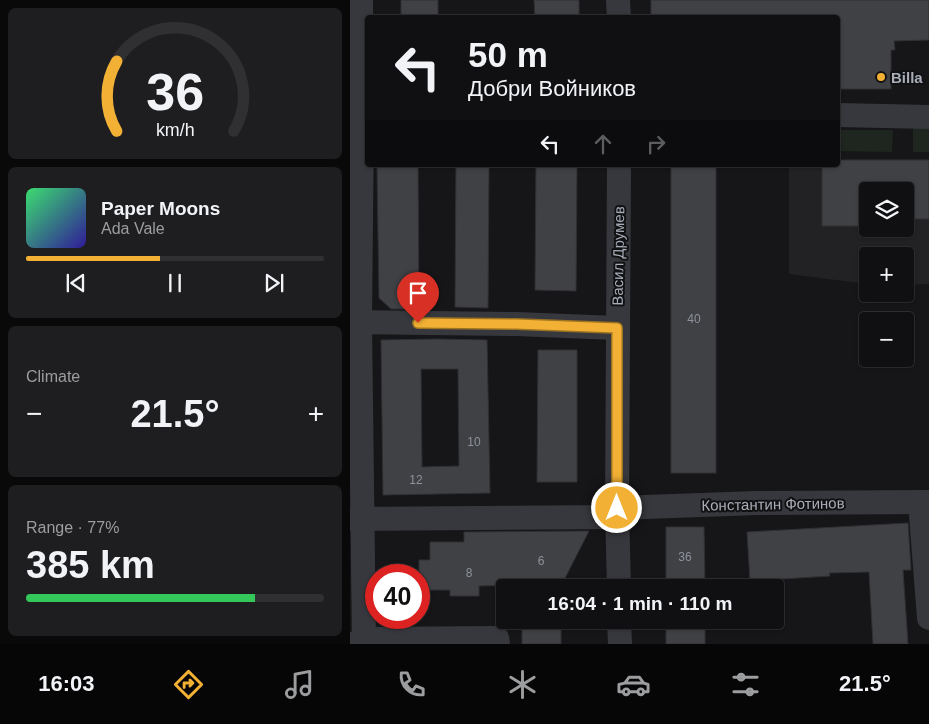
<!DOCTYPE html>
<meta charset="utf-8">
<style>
body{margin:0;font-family:Arial,sans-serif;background:#1e1e20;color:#f1f3f6;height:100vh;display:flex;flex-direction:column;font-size:19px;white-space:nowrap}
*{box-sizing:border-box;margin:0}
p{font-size:16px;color:#9c9d9f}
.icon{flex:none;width:28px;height:28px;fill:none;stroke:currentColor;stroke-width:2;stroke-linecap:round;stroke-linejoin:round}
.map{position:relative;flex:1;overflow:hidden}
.sheet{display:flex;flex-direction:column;gap:8px;padding:8px;background:#09090a;width:350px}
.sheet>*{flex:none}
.hud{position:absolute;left:15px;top:15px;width:475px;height:152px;border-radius:5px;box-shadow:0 1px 4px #0004,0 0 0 1px #303032;background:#101012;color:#f1f3f6;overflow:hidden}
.fabs{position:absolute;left:509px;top:182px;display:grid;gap:10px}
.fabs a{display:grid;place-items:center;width:55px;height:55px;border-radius:5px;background:#101012;box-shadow:0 1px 4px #0004,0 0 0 1px #303032;font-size:25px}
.speed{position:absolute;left:15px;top:564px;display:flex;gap:10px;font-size:25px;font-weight:700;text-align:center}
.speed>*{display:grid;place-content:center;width:65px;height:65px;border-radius:50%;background:#101012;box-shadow:0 1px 4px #0004,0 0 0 1px #303032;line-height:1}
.speed .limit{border:8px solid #d22;background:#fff;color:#111}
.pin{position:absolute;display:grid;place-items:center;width:42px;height:42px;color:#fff;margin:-51px -21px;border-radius:50% 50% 50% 0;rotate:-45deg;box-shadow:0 0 5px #0007}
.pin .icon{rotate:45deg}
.me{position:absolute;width:55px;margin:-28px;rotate:0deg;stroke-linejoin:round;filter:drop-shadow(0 0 4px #0008)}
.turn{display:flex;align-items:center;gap:18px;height:105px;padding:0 20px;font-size:22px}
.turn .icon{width:65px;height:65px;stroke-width:2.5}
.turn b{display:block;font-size:35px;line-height:42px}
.lanes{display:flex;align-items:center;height:48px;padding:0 20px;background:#0003;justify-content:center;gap:25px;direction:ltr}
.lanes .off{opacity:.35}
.big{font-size:38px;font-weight:700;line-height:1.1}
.sheet .widget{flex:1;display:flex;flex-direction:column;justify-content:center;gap:8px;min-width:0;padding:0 18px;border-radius:8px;background:#1e1e20}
.sheet .dial{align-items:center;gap:0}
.dial svg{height:130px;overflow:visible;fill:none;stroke:#303032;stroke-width:7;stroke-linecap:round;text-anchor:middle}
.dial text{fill:#f1f3f6;stroke:none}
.song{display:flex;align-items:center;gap:15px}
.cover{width:60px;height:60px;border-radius:8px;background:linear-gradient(135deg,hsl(140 70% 55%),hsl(250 70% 35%))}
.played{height:5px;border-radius:2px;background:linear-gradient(90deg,#f2b134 45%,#303032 45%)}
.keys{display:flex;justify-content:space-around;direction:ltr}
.heat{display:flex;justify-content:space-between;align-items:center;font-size:28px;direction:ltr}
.charge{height:8px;border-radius:4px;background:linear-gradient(90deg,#34c759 77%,#303032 0)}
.trip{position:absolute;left:146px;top:579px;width:288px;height:50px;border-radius:5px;background:#101012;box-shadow:0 1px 4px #0004,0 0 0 1px #303032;font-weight:700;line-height:50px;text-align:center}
.tab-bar{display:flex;height:80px;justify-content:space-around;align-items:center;background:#060607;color:#9c9d9f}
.tab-bar .icon{width:35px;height:35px}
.tab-bar .current{color:#f2b134}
.tab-bar b{font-size:22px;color:#f1f3f6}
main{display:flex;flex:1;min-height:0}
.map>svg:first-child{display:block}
</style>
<main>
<section class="sheet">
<div class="widget dial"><svg viewBox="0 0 100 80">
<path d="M14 69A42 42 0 1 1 86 69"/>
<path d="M14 69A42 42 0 0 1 14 26" stroke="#f2b134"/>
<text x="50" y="56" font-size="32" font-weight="700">36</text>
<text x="50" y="72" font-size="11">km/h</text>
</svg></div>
<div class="widget">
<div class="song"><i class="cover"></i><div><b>Paper Moons</b><p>Ada Vale</p></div></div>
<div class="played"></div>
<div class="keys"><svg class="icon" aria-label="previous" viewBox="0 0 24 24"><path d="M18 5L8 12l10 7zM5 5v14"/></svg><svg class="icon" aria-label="pause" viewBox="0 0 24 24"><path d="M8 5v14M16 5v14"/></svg><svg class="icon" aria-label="next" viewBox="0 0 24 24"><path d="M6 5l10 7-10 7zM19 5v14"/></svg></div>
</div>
<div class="widget"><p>Climate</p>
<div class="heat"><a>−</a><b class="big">21.5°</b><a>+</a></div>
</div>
<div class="widget"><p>Range · 77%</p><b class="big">385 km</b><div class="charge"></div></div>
</section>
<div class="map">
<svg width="579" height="644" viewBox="0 0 579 644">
<rect width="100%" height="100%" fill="#161618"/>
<path fill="#222225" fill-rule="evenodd" d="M488,160H579V284L555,285V256H518L517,284L439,274V165H488ZM518,191H555V229H518Z"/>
<g fill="#1e261f">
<rect x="563" y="128" width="16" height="24"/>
<polygon points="488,130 543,130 542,152 488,151"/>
</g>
<g fill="#404145" stroke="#303034" fill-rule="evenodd">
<rect x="51" y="0" width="37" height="18"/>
<polygon points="184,0 229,0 229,18 185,18"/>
<polygon points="301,0 579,0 579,40 544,41 545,50 541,50 541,89 488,89 488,18 301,18"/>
<polygon points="488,160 579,160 579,219 555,219 555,191 518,191 518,226 472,226 472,165 488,165"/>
<polygon points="27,165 68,165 69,309 41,309 29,298"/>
<polygon points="106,165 139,165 138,308 105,307"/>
<polygon points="186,165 227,165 226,291 185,290"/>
<rect x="321" y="165" width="45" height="308"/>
<path d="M88,339L137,340L140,493L33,495L31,340ZM71,369H108L109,466L72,467Z"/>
<polygon points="188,350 227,350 227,482 187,482"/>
<polygon points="558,523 561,570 553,570 558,644 523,644 519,572 479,573 480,576 400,581 397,532"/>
<polygon points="316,527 354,527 355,588 316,588"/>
<polygon points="239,531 210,588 172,588 172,585 129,586 129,596 100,596 100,590 69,590 69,560 80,560 80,542 114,542 114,532"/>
<rect x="172" y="620" width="39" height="24"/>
<rect x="316" y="620" width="39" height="24"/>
</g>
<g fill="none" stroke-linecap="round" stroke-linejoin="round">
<g stroke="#37383d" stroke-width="24">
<polyline points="11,0 12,116 10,322 14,644"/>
<polyline points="268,0 269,18"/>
<polyline points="488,115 579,117"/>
<polyline points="0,322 166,324 267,328"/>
<polyline points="570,502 579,618"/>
<polyline points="267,508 407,503 579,502"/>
<polyline points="0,519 267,517"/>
<polyline points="269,588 267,508 269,165"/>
<polyline points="269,620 270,644"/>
<polyline points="3,644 14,639 147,638 148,644"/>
</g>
</g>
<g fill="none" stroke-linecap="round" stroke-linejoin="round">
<defs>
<polyline id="route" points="68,323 166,324 267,328 267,508"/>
</defs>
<use href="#route" stroke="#9d7322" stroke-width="12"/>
<use href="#route" stroke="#f2b134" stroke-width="9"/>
</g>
<circle fill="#f2b134" stroke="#111113" stroke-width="2" cx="531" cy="77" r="5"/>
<g text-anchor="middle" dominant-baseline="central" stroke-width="4" stroke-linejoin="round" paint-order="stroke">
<g font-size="12" fill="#8e929b">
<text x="344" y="319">40</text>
<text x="124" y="442">10</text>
<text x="66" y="480">12</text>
<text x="335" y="557">36</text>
<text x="191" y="561">6</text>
<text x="119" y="573">8</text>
</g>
<g font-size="15" font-weight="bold" fill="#a8adb8" stroke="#111113" text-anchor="start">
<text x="541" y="77">Billa</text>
</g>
<g font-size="15" fill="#a8adb8" stroke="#111113">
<text transform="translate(268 256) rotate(-89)">Васил Друмев</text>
<text transform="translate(423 504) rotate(-1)">Константин Фотинов</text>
</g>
</g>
</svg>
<div class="fabs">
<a><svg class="icon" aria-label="layers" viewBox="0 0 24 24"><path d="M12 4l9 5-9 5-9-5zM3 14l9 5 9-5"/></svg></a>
<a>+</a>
<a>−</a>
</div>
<div class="speed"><div class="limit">40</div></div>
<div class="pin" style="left:68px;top:323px;background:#d93025"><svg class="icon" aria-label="arrive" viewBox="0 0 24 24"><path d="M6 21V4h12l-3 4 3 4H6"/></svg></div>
<svg class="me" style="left:267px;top:508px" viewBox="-20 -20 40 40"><circle r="17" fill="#f2b134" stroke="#fff" stroke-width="3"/><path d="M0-11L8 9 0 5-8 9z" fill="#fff"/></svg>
<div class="trip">16:04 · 1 min · 110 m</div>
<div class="hud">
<div class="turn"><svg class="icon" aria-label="left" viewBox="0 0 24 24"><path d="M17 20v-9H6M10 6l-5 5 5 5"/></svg><div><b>50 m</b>Добри Войников</div></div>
<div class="lanes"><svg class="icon" aria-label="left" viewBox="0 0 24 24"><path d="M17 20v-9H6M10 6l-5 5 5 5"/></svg><svg class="icon off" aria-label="ahead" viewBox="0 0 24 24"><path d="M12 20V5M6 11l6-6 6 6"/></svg><svg class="icon off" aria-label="right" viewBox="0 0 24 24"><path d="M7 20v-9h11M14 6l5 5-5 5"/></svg></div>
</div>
</div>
</main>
<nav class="tab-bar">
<b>16:03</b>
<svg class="icon current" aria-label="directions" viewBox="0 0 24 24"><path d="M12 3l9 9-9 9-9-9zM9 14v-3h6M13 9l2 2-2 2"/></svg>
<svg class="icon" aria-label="music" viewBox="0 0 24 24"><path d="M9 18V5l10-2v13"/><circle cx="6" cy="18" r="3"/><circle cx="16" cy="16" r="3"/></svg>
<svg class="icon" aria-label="phone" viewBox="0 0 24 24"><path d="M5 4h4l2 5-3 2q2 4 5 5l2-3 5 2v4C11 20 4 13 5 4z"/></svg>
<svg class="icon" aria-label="climate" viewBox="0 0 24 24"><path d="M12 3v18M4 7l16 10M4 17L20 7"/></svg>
<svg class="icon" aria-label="car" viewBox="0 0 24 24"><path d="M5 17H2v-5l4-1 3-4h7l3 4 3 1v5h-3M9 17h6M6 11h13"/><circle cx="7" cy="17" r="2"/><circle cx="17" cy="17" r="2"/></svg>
<svg class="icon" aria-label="filters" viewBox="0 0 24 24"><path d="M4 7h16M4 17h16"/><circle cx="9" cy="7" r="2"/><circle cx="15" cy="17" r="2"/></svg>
<b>21.5°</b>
</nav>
